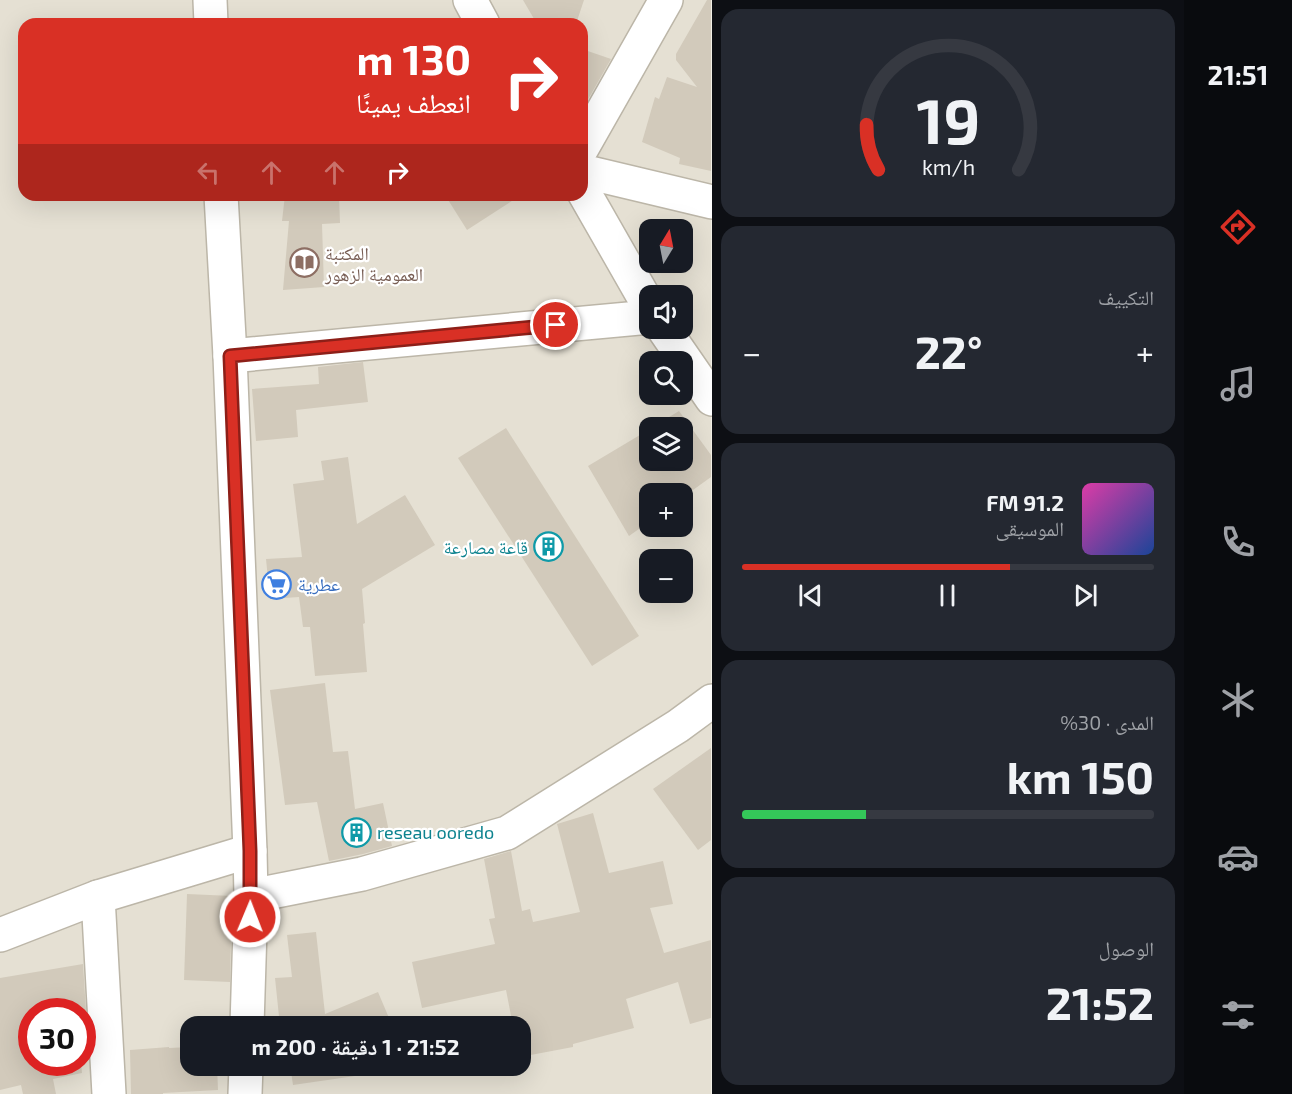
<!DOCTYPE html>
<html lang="ar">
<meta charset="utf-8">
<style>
body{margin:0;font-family:"Exo 2","Noto Naskh Arabic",sans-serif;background:#242831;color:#f1f3f6;direction:rtl;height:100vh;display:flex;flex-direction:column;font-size:22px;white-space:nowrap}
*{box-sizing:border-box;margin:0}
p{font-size:20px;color:#9ea1a6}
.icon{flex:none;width:33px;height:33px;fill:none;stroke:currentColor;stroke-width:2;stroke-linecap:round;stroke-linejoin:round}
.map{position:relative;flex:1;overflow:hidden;direction:ltr}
.sheet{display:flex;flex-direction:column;gap:9px;padding:9px;background:#0d0f14;width:472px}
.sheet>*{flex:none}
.guide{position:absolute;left:18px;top:18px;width:570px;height:183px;border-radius:18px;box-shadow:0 6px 24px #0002;direction:rtl;background:#d93025;color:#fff;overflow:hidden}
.needle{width:39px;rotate:10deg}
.buttons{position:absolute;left:639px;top:219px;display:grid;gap:12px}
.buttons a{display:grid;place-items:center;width:54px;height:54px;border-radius:12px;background:#171b24;box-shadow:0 6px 24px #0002;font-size:30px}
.speed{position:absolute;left:18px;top:998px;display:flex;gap:12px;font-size:30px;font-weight:700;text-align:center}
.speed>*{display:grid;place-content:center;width:78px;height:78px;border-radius:50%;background:#171b24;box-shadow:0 6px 24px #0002;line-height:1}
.speed .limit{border:9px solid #d22;background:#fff;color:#111}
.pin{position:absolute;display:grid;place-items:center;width:51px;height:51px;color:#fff;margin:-26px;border:3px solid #fff;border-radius:50%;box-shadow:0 2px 6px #0007}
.me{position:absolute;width:66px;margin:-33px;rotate:1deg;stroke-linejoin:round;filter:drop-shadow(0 0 4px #0008)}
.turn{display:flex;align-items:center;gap:21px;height:126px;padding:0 18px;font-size:27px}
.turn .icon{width:78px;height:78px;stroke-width:2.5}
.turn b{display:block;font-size:42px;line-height:51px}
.lanes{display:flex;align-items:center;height:57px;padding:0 18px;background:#0003;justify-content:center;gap:30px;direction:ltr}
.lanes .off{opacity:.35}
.big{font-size:45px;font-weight:700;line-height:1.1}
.sheet .tile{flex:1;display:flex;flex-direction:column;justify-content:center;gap:9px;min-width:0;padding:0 21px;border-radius:18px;background:#242831}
.sheet .dial{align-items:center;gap:0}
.dial svg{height:156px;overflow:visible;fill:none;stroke:#363941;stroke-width:7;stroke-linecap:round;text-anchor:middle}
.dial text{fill:#f1f3f6;stroke:none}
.song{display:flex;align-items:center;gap:18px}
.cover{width:72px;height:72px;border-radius:9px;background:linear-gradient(135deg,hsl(320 70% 55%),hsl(220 70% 35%))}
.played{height:6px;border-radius:3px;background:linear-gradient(90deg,#d93025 65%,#363941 65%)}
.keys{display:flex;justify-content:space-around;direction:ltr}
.heat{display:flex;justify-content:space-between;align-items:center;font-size:33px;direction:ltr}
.charge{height:9px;border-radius:4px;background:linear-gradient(90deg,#34c759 30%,#363941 0)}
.trip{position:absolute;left:180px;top:1016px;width:351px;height:60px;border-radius:18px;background:#171b24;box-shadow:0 6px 24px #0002;font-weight:700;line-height:60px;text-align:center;direction:rtl}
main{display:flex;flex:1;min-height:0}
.tabs{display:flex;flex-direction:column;width:108px;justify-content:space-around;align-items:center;background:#090b0e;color:#9ea1a6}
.tabs .icon{width:42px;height:42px}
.tabs .on{color:#d93025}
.tabs b{font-size:27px;color:#f1f3f6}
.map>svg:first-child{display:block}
</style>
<main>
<nav class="tabs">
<b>21:51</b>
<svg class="icon on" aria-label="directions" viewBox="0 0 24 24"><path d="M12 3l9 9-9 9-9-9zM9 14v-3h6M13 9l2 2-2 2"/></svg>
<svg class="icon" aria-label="music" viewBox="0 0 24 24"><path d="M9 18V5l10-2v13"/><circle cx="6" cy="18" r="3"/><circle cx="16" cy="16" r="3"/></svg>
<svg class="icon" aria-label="phone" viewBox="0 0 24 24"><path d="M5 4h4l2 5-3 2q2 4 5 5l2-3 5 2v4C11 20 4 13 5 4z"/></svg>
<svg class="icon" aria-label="climate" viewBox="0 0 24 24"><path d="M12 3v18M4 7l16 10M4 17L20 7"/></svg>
<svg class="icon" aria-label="car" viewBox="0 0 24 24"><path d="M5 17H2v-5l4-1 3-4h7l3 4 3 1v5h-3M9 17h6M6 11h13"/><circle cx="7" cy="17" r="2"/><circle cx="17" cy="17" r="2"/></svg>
<svg class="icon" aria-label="filters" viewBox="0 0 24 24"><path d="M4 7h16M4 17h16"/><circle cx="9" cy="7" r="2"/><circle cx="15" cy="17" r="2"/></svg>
</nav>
<section class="sheet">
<div class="tile dial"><svg viewBox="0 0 100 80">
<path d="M14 69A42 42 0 1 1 86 69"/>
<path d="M14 69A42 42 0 0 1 8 46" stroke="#d93025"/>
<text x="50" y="56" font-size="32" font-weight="700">19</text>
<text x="50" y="72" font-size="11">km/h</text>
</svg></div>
<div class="tile"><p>التكييف</p>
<div class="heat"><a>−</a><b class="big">22°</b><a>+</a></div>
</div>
<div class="tile">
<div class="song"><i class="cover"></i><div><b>91.2 FM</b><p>الموسيقى</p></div></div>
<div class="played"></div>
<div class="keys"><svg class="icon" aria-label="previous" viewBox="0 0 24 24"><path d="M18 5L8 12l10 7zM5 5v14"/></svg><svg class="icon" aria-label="pause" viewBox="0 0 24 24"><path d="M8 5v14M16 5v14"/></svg><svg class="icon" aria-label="next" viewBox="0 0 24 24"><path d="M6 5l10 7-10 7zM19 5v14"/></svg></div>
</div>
<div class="tile"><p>المدى · 30%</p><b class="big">150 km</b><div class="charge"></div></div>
<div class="tile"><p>الوصول</p><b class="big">21:52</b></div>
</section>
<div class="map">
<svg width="712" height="1094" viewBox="0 0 712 1094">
<rect width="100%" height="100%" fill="#f1eee5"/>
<path fill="#e5e0d3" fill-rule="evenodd" d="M0,0H711V1094H0ZM24,24H582V195H24ZM650,230H682V262H650ZM650,296H682V328H650ZM650,362H682V394H650ZM650,428H682V460H650ZM650,494H682V526H650ZM650,560H682V592H650ZM32,1011H82V1062H32ZM190,1026H520V1065H190Z"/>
<g fill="#d2cabb">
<polygon points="523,0 584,0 576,24 537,24"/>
<polygon points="707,0 711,0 711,171 679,164 680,158 642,142 655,97 659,99 667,77 697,87 676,60 676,54"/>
<polygon points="582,49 611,59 582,110"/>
<polygon points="285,195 339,195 340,223 322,224 324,287 283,290 289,221 282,221"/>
<polygon points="445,195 521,195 467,230"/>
<polygon points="363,362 368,402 296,410 298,437 256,441 252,389 319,384 318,367"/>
<polygon points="679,411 711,455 711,477 682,498 682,494 650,494 650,521 629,536 588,466 650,429 650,460 682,460 682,428 651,428"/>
<polygon points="506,428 639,636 592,666 458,458"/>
<polygon points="348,457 357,524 405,495 435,545 362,589 365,623 363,624 367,672 315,676 310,627 303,627 299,597 270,599 266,559 302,557 293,484 324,480 321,461"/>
<polygon points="325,683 333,752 348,751 355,809 383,803 392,846 363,854 329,861 317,802 285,805 270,690"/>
<polygon points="711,748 711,840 698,850 653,789"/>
<polygon points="593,813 609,873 663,861 673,904 650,908 664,953 711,940 711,1018 690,1024 678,982 626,999 634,1028 573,1044 573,1047 520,1057 520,1026 513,1026 506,990 422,1008 412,962 495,944 489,919 495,918 484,859 511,851 522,911 530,909 533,922 580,912 557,824"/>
<polygon points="187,894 232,896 230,982 184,980"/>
<polygon points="316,932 325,1014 378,992 389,1018 371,1026 280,1026 275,978 292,977 287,935"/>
<polygon points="83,964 86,1011 32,1011 32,1062 81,1062 82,1073 53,1079 56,1094 23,1094 21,1085 0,1090 0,978"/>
<polygon points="169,1047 169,1048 190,1047 190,1065 217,1065 218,1090 163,1093 163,1094 131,1094 130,1050"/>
<polygon points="290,1065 358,1065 362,1075 293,1085"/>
</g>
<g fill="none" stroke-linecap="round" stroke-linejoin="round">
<defs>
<g id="minor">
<polyline points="210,0 211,24"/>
<polyline points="470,0 483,24"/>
<polyline points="582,148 666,0"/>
<polyline points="582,171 712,202"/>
<polyline points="582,189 650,308"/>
<polyline points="221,195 230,356 250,851 251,896 247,1026"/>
<polyline points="663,328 712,399"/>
<polyline points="230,356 650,317"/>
<polyline points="251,896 362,874 507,833 678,726 712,701"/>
<polyline points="0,935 98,897"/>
<polyline points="109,1094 98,897 250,851"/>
<polyline points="245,1094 246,1065"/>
</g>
</defs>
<use href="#minor" stroke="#bcb6a8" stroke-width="36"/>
<use href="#minor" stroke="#fff" stroke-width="33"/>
</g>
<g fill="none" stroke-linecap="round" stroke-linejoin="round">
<defs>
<polyline id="route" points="250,917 250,851 230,356 556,325"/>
</defs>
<use href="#route" stroke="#8d1f18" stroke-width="15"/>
<use href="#route" stroke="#d93025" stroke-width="10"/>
</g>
<defs>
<symbol id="library-ring" viewBox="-11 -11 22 22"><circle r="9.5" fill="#fff" stroke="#8d6e63" stroke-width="1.5"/><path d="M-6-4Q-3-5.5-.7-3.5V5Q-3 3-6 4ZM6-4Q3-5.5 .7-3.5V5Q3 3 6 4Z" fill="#8d6e63"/></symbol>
<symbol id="building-ring" viewBox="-11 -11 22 22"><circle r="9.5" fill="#fff" stroke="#0f9aa8" stroke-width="1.5"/><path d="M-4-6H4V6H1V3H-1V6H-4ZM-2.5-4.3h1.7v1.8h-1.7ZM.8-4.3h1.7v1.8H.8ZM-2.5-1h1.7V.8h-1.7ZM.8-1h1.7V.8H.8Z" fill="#0f9aa8"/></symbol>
<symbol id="supermarket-ring" viewBox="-11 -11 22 22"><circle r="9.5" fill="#fff" stroke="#3f7fe0" stroke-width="1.5"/><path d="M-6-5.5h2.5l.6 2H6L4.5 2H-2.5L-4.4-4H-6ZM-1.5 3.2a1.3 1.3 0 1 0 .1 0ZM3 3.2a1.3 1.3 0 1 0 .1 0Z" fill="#3f7fe0"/></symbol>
</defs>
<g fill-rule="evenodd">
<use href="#library-ring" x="288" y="246" width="33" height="33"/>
<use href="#building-ring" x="532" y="530" width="33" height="33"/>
<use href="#supermarket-ring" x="260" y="568" width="33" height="33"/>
<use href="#building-ring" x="340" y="816" width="33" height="33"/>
</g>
<g text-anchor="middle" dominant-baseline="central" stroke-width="4.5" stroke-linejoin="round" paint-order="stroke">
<g font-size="18" fill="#785e54" stroke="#fff" text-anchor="start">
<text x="325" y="253">المكتبة<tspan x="325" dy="21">العمومية الزهور</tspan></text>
</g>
<g font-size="18" fill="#0d838f" stroke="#fff" text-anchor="end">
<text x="528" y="547">قاعة مصارعة</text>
<text x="377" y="832" text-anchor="start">reseau ooredo</text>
</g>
<g font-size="18" fill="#366cbe" stroke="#fff" text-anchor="start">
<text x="298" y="584">عطرية</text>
</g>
</g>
</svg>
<div class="buttons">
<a><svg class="needle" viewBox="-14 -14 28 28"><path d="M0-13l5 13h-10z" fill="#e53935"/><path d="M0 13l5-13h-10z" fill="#9ea1a6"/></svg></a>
<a><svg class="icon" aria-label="sound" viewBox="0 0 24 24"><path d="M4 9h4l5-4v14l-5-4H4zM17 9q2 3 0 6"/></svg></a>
<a><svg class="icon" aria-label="search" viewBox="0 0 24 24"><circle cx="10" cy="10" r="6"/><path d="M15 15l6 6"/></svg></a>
<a><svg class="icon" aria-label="layers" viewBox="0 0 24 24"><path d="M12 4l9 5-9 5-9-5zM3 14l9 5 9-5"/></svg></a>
<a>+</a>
<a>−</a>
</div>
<div class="speed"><div class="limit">30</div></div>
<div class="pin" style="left:556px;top:325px;background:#d93025"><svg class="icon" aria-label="arrive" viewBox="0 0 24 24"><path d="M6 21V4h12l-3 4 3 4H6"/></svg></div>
<svg class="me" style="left:250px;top:917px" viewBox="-20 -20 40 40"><circle r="17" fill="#d93025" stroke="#fff" stroke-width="3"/><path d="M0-11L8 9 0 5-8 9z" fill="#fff"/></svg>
<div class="trip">21:52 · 1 دقيقة · 200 m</div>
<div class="guide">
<div class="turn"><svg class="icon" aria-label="right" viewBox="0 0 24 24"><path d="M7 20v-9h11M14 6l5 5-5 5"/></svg><div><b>130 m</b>انعطف يمينًا</div></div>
<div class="lanes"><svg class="icon off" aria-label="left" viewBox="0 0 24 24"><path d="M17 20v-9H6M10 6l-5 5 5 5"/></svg><svg class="icon off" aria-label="ahead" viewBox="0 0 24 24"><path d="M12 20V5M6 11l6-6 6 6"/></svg><svg class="icon off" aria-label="ahead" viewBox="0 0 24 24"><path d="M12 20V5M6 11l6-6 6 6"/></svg><svg class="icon" aria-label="right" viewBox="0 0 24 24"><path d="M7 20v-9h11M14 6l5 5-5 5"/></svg></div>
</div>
</div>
</main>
